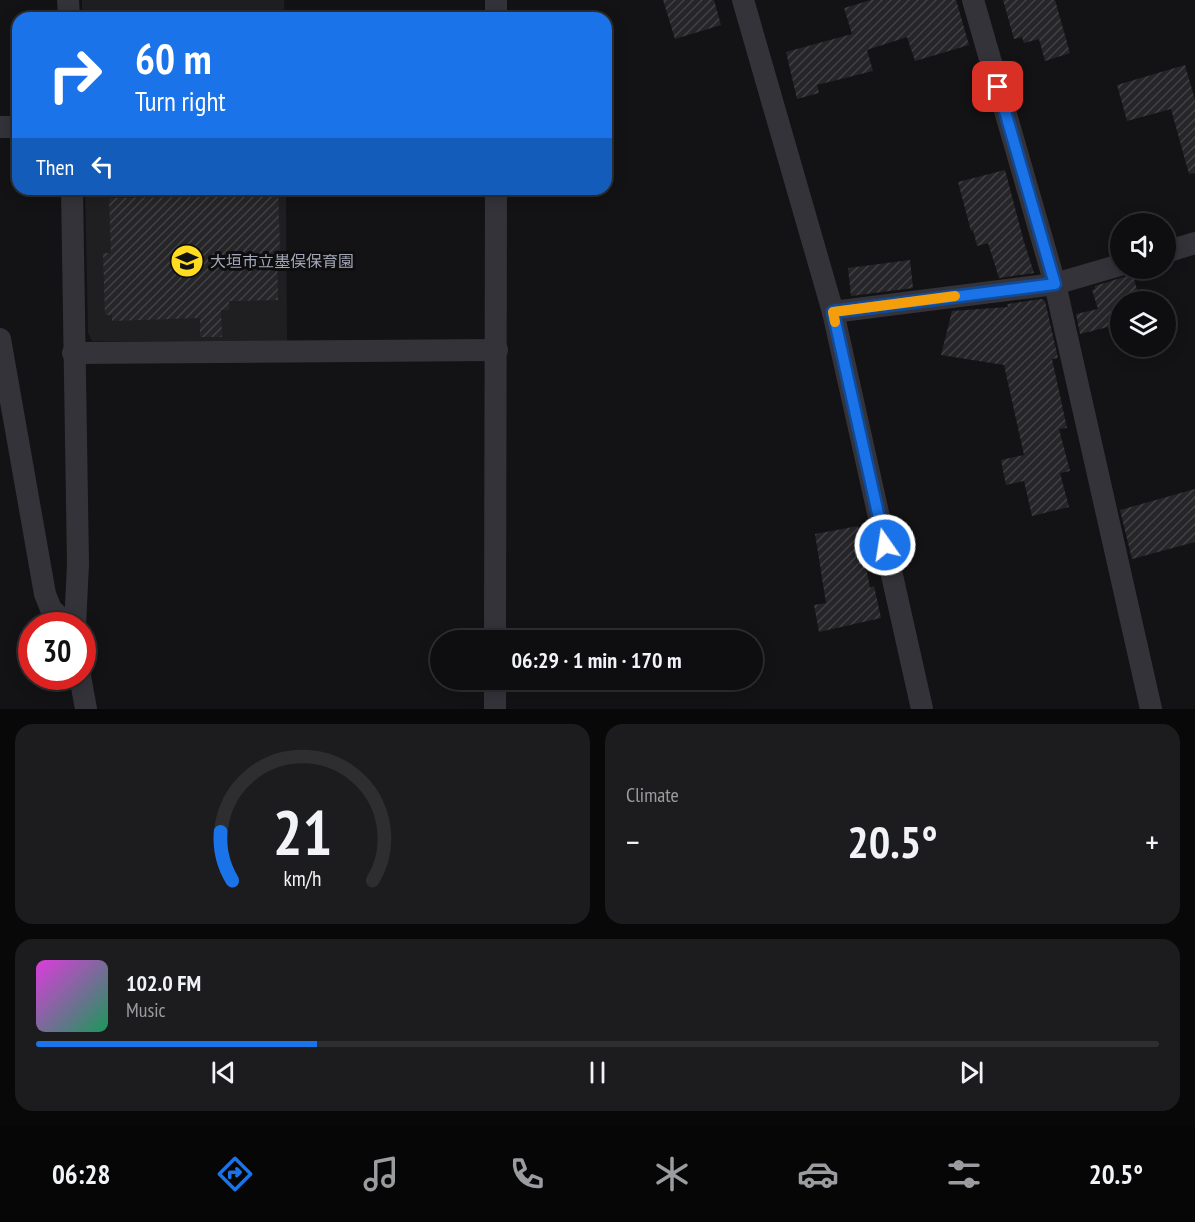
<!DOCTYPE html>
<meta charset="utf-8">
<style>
body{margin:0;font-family:"PT Sans Narrow","Noto Sans JP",sans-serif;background:#1c1c1e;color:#f1f3f6;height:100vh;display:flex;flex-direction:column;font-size:22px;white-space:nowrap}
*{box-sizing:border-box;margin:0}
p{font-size:20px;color:#9b9c9f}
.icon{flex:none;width:33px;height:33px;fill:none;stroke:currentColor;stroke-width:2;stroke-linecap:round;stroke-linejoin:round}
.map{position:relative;height:709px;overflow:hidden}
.drawer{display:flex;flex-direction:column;gap:15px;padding:15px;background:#080809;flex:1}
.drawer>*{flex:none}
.banner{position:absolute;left:12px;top:12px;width:600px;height:183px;border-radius:18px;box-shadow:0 3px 15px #0003,0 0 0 2px #2e2e30;background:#1a73e8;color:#fff;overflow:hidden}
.buttons{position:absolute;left:1110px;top:213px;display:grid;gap:12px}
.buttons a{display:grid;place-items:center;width:66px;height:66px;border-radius:50%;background:#0e0e10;box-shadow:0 3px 15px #0003,0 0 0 2px #2e2e30;font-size:30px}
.speed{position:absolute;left:18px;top:612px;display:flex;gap:12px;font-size:30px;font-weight:700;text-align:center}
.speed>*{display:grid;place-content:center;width:78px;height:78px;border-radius:50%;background:#0e0e10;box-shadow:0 3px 15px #0003,0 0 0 2px #2e2e30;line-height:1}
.speed .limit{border:9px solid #d22;background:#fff;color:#111}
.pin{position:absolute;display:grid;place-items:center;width:51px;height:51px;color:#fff;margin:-26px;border-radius:12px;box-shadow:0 3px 9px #0006}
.me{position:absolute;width:66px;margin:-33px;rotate:347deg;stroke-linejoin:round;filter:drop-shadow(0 0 4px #0008)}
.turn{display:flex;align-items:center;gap:21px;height:126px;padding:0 24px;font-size:27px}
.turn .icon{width:78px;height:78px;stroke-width:2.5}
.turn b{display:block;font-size:42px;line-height:51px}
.then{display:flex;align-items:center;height:57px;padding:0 24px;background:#0003;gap:12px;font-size:22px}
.big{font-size:45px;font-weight:700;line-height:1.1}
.drawer .tile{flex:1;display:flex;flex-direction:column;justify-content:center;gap:9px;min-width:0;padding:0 21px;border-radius:18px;background:#1c1c1e}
.drawer .dial{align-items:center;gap:0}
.dial svg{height:156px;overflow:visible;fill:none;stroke:#2e2e30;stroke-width:7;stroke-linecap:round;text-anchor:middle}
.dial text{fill:#f1f3f6;stroke:none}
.song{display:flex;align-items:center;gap:18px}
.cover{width:72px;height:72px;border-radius:9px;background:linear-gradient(135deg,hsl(300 70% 55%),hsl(150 70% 35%))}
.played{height:6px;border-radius:3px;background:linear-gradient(90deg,#1a73e8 25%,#2e2e30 25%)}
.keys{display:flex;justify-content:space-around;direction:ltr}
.heat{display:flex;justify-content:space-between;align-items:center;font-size:33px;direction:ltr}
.drawer .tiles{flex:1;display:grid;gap:15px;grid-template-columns:1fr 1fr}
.tile:last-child{grid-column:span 2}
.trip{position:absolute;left:430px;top:630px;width:333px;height:60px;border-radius:30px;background:#0e0e10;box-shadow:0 3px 15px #0003,0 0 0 2px #2e2e30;font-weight:700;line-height:60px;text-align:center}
.menu{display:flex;height:96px;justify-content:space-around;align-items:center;background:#060606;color:#9b9c9f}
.menu .icon{width:42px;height:42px}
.menu .on{color:#1a73e8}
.menu b{font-size:27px;color:#f1f3f6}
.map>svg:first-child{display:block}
</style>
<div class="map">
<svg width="1195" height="709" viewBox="0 0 1195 709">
<defs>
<pattern id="building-hatch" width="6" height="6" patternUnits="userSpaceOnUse" patternTransform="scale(1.5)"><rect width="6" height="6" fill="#262629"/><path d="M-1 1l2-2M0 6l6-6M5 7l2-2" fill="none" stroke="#424246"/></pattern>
</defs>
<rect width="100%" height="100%" fill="#131315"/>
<g fill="#1f1f22">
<polygon points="82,0 284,0 285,18 82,18"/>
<polygon points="85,189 286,189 287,341 92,341 88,333"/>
</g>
<g fill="url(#building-hatch)">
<polygon points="663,0 714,0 721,25 675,39"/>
<polygon points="871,0 956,0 969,45 915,61 907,37 867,50 873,71 817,85 819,93 797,99 786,52 852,34 844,8"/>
<polygon points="1003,0 1055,0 1070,53 1045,61 1039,39 1024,43 1022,37 1014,39"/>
<polygon points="1185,65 1195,100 1195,173 1189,174 1171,109 1127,121 1117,85"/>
<polygon points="1005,170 1024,242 1034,273 999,278 988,243 977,246 973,230 971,231 958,182"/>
<polygon points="209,189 278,189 280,250 277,250 278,300 229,301 229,310 221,310 222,337 200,337 200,318 112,321 112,315 105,315 103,253 111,253 109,198 209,197"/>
<polygon points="910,260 913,288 851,296 848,268"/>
<polygon points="1133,274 1140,302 1120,302 1120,324 1080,334 1076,314 1098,309 1092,290 1095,289 1095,286"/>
<polygon points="1042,299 1045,301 1058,358 1052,359 1067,428 1059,429 1070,471 1060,473 1069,507 1032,516 1024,481 1006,485 1001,460 1024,455 1004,365 941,355 952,311 1008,307 1007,304"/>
<polygon points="1195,489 1195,542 1132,559 1120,510"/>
<polygon points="858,526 870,588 874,586 881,618 819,632 814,605 826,603 815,534"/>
</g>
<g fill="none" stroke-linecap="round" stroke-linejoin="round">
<g stroke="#34333a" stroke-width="22">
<polyline points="68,0 69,18"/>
<polyline points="496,0 496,18"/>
<polyline points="743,0 833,312 922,709"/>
<polyline points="973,0 1055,284 1151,709"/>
<polyline points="0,127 18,127"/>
<polyline points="72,189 78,564 75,626"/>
<polyline points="1166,252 1195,243"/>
<polyline points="833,312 1055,284 1120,265"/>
<polyline points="0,339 45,594 51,609 69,626"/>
<polyline points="73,353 497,350"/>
<polyline points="495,640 496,189"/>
<polyline points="80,676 86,709"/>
<polyline points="495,709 495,680"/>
</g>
</g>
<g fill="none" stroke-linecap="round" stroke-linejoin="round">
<defs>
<polyline id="route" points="885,545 833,312 1055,284 998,87"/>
</defs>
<use href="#route" stroke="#114b97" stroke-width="15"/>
<use href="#route" stroke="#1a73e8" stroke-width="10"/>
<polyline stroke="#f59e0b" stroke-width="10" points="835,322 833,312 955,296"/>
</g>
<defs>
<symbol id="school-disc" viewBox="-11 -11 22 22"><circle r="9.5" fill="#ffdc20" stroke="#0e0e10"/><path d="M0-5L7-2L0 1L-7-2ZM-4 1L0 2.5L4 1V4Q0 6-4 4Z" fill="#111"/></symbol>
</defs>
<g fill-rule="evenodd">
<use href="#school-disc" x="168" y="242" width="38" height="38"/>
</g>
<g text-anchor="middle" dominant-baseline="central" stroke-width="6" stroke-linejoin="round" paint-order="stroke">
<g font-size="16" fill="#a3a6b6" stroke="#0e0e10" text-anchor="start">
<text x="210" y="261">大垣市立墨俣保育園</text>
</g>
</g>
</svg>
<div class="buttons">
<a><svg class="icon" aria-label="sound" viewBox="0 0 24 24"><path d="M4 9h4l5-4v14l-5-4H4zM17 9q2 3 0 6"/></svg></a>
<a><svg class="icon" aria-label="layers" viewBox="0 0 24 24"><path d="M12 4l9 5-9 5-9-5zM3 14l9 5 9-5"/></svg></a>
</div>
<div class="speed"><div class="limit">30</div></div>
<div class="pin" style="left:998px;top:87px;background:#d93025"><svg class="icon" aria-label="arrive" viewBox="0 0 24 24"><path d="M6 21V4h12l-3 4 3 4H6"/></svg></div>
<svg class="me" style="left:885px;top:545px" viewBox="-20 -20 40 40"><circle r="17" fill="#1a73e8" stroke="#fff" stroke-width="3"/><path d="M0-11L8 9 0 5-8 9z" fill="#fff"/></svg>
<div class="trip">06:29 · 1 min · 170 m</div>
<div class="banner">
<div class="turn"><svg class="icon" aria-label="right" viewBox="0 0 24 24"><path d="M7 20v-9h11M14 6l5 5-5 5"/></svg><div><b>60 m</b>Turn right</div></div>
<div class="then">Then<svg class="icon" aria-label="left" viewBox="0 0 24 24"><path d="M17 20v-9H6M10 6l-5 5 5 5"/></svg></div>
</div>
</div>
<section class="drawer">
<div class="tiles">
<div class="tile dial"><svg viewBox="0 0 100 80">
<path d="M14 69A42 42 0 1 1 86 69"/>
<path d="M14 69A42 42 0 0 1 8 44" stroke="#1a73e8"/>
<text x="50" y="56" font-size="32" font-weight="700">21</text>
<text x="50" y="72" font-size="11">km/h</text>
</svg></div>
<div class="tile"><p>Climate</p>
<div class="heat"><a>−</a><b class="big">20.5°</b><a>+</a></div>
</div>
<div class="tile">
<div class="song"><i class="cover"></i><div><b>102.0 FM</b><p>Music</p></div></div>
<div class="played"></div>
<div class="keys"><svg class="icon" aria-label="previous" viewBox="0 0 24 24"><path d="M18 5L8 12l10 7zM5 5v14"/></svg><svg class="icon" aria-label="pause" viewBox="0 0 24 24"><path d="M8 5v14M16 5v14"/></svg><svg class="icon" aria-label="next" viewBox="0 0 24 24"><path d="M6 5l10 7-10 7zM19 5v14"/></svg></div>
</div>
</div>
</section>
<nav class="menu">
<b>06:28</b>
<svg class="icon on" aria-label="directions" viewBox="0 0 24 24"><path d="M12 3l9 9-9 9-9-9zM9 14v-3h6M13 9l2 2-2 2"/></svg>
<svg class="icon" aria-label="music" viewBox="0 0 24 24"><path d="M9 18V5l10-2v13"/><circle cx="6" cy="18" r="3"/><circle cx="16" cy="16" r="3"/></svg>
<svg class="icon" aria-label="phone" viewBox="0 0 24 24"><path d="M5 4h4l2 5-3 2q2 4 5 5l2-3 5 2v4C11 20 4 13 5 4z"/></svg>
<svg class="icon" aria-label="climate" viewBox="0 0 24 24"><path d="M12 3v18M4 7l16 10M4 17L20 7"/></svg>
<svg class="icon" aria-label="car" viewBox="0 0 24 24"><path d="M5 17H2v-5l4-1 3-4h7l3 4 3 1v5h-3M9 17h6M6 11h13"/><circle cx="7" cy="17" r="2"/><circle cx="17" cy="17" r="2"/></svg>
<svg class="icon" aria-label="filters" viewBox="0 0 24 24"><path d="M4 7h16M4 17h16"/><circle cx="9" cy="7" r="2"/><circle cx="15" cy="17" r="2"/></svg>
<b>20.5°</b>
</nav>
